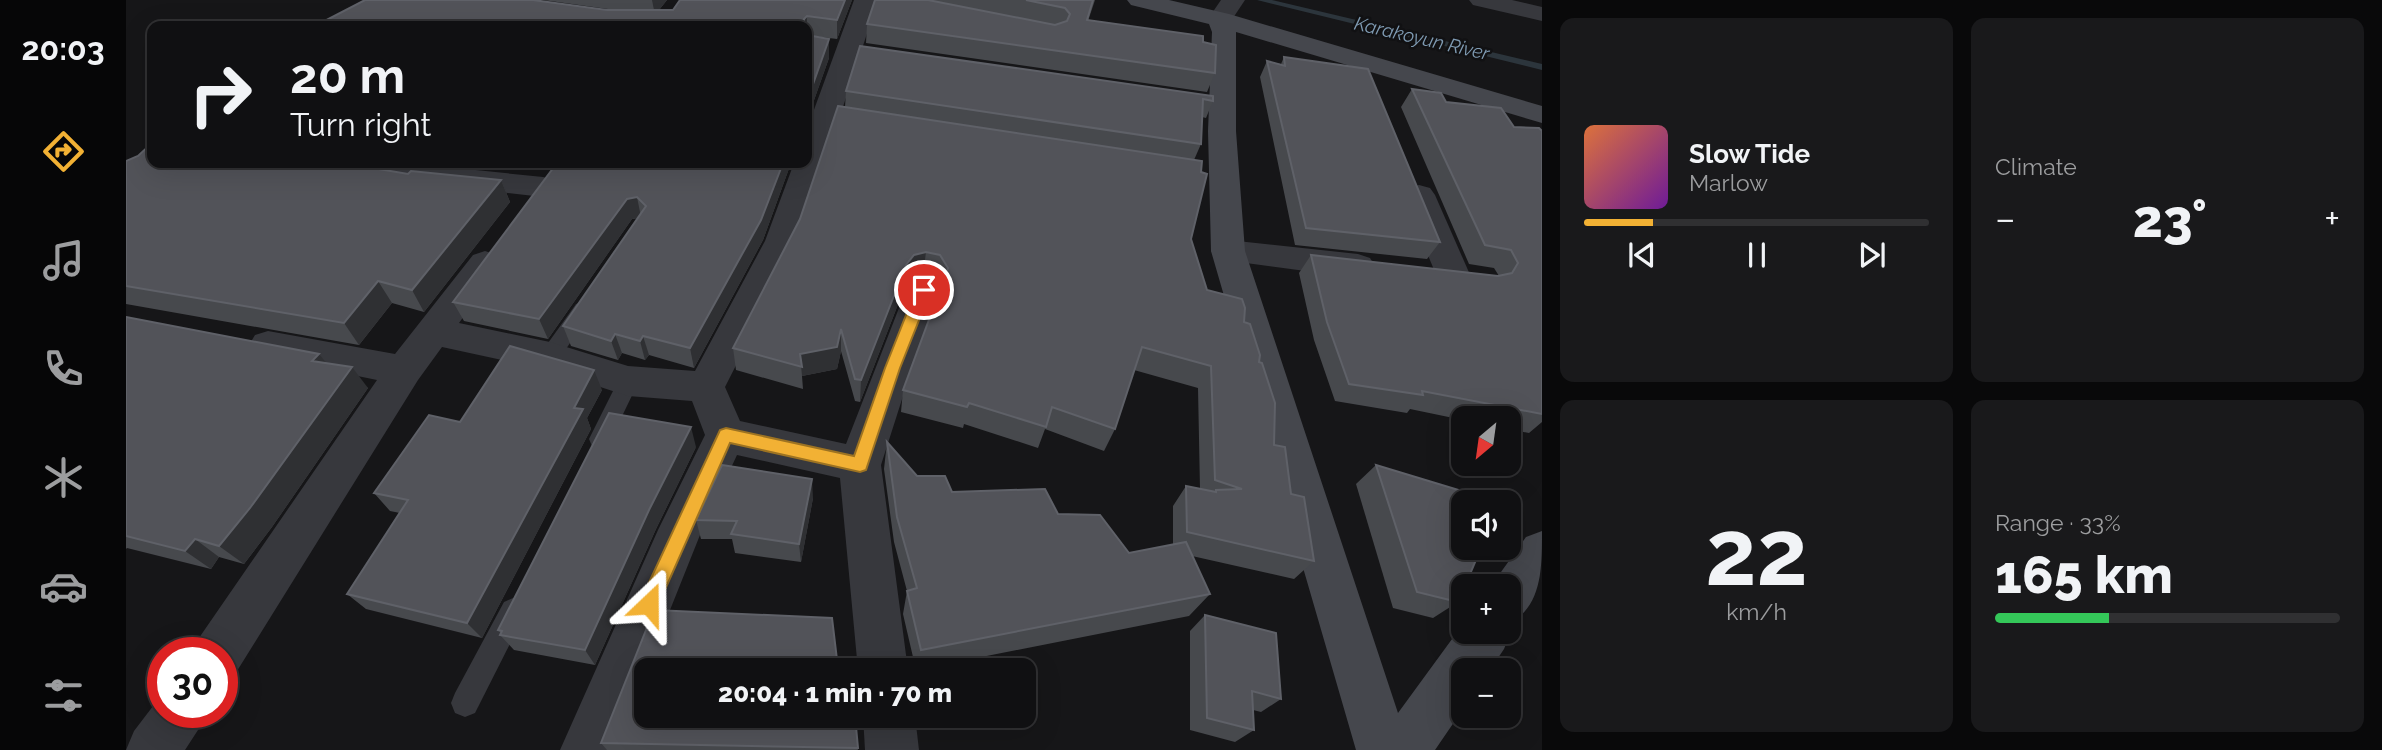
<!DOCTYPE html>
<meta charset="utf-8">
<style>
body{margin:0;font-family:Raleway,sans-serif;background:#19191b;color:#f1f3f6;height:100vh;display:flex;flex-direction:column;font-size:26px;white-space:nowrap}
*{box-sizing:border-box;margin:0}
p{font-size:23px;color:#9c9d9f}
.icon{flex:none;width:38px;height:38px;fill:none;stroke:currentColor;stroke-width:2;stroke-linecap:round;stroke-linejoin:round}
.map{position:relative;flex:1;overflow:hidden}
.side{display:flex;flex-direction:column;gap:18px;padding:18px;background:#09090a;width:840px}
.side>*{flex:none}
.guide{position:absolute;left:21px;top:21px;width:665px;height:147px;border-radius:14px;box-shadow:0 7px 28px #0002,0 0 0 2px #303032;background:#101012;color:#f1f3f6;overflow:hidden}
.needle{width:46px;rotate:209deg}
.fabs{position:absolute;left:1325px;top:406px;display:grid;gap:14px}
.fabs a{display:grid;place-items:center;width:70px;height:70px;border-radius:14px;background:#101012;box-shadow:0 7px 28px #0002,0 0 0 2px #303032;font-size:35px}
.speed{position:absolute;left:21px;top:637px;display:flex;gap:14px;font-size:35px;font-weight:700;text-align:center}
.speed>*{display:grid;place-content:center;width:91px;height:91px;border-radius:50%;background:#101012;box-shadow:0 7px 28px #0002,0 0 0 2px #303032;line-height:1}
.speed .limit{border:10px solid #d22;background:#fff;color:#111}
.pin{position:absolute;display:grid;place-items:center;width:60px;height:60px;color:#fff;margin:-30px;border:4px solid #fff;border-radius:50%;box-shadow:0 2px 7px #0007}
.me{position:absolute;width:77px;margin:-38px;rotate:23deg;stroke-linejoin:round;filter:drop-shadow(0 0 5px #0008)}
.turn{display:flex;align-items:center;gap:24px;height:147px;padding:0 28px;font-size:32px}
.turn .icon{width:91px;height:91px;stroke-width:2.5}
.turn b{display:block;font-size:49px;line-height:60px}
.big{font-size:52px;font-weight:800;line-height:1.1}
.side .widget{flex:1;display:flex;flex-direction:column;justify-content:center;gap:10px;min-width:0;padding:0 24px;border-radius:14px;background:#19191b}
.side .dial{align-items:center;gap:0}
.dial b{font-size:91px;line-height:1}
.song{display:flex;align-items:center;gap:21px}
.cover{width:84px;height:84px;border-radius:10px;background:linear-gradient(135deg,hsl(20 70% 55%),hsl(280 70% 35%))}
.played{height:7px;border-radius:4px;background:linear-gradient(90deg,#f2b134 20%,#303032 20%)}
.keys{display:flex;justify-content:space-around;direction:ltr}
.heat{display:flex;justify-content:space-between;align-items:center;font-size:38px;direction:ltr}
.charge{height:10px;border-radius:5px;background:linear-gradient(90deg,#34c759 33%,#303032 0)}
.side .tiles{flex:1;display:grid;gap:18px;grid-template-columns:repeat(2,1fr)}
.trip{position:absolute;left:508px;top:658px;width:402px;height:70px;border-radius:14px;background:#101012;box-shadow:0 7px 28px #0002,0 0 0 2px #303032;font-weight:800;line-height:70px;text-align:center}
main{display:flex;flex:1;min-height:0}
.tabs{display:flex;flex-direction:column;width:126px;justify-content:space-around;align-items:center;background:#060607;color:#9c9d9f}
.tabs .icon{width:49px;height:49px}
.tabs .on{color:#f2b134}
.tabs b{font-size:32px;color:#f1f3f6}
.map>svg:first-child{display:block}
</style>
<main>
<nav class="tabs">
<b>20:03</b>
<svg class="icon on" aria-label="directions" viewBox="0 0 24 24"><path d="M12 3l9 9-9 9-9-9zM9 14v-3h6M13 9l2 2-2 2"/></svg>
<svg class="icon" aria-label="music" viewBox="0 0 24 24"><path d="M9 18V5l10-2v13"/><circle cx="6" cy="18" r="3"/><circle cx="16" cy="16" r="3"/></svg>
<svg class="icon" aria-label="phone" viewBox="0 0 24 24"><path d="M5 4h4l2 5-3 2q2 4 5 5l2-3 5 2v4C11 20 4 13 5 4z"/></svg>
<svg class="icon" aria-label="climate" viewBox="0 0 24 24"><path d="M12 3v18M4 7l16 10M4 17L20 7"/></svg>
<svg class="icon" aria-label="car" viewBox="0 0 24 24"><path d="M5 17H2v-5l4-1 3-4h7l3 4 3 1v5h-3M9 17h6M6 11h13"/><circle cx="7" cy="17" r="2"/><circle cx="17" cy="17" r="2"/></svg>
<svg class="icon" aria-label="filters" viewBox="0 0 24 24"><path d="M4 7h16M4 17h16"/><circle cx="9" cy="7" r="2"/><circle cx="15" cy="17" r="2"/></svg>
</nav>
<div class="map">
<svg width="1416" height="750" viewBox="0 0 1416 750">
<rect width="100%" height="100%" fill="#161618"/>
<g fill="none" stroke-linecap="round" stroke-linejoin="round">
<polygon fill="#2c353c" fill-rule="evenodd" points="1131,0 1146,0 1416,64 1416,70"/>
<g fill="#37383d" fill-rule="evenodd">
<polygon points="457,302 464,304 467,309 464,314 431,362 424,364 417,362 414,356 417,350 450,304"/>
<polygon points="502,373 509,375 513,381 485,439 482,446 474,448 466,446 463,439 495,375"/>
<polygon points="387,598 396,602 400,611 396,620 349,713 339,717 329,713 325,703 329,693 378,602"/>
</g>
<g fill="#37383d" fill-rule="evenodd">
<polygon points="728,0 752,0 673,241 599,387 614,421 720,444 780,290 786,281 798,278 810,281 816,290 786,368 755,465 782,670 732,670 714,478 611,455 576,530 488,750 434,750 532,530 579,435 566,401 502,396 422,370 316,347 292,380 111,671 96,677 96,653 68,653 75,635 251,380 129,355 123,345 129,335 142,331 269,354 347,255 359,251 371,255 376,263 333,323 424,342 502,366 569,371 639,241 668,163 681,163 681,129"/>
<polygon points="1095,0 1119,0 1103,24 1094,26 1085,24 1082,19"/>
<polygon points="1343,0 1386,0 1416,7 1416,21 1347,5"/>
<polygon points="184,163 281,163 417,177 428,180 432,187 428,194 417,197 199,172 188,169"/>
<polygon points="1293,185 1304,188 1309,195 1345,277 1340,286 1328,289 1316,286 1311,277 1277,195 1282,188"/>
<polygon points="1102,240 1232,254 1244,258 1249,266 1244,274 1232,278 1090,259 1085,251 1090,243"/>
<polygon points="37,693 37,712 80,712 72,730 59,750 0,750 8,731"/>
<polygon points="737,716 789,716 793,750 739,750"/>
</g>
<g fill="#45474d" fill-rule="evenodd">
<polygon points="1001,0 1043,0 1103,14 1416,106 1416,123 1110,32 1110,131 1119,251 1272,713 1337,624 1337,632 1382,632 1382,625 1385,632 1378,649 1364,670 1337,670 1337,709 1309,750 1230,750 1085,251 1082,131 1086,32 1083,24 1005,5"/>
<path d="M1416,531C1416,570 1416,607 1382,624V586H1365L1400,537Z"/>
</g>
</g>
<g fill="#47494d">
<polygon points="417,0 541,0 533,10 547,10 554,0 726,0 711,39 687,36 703,58 687,103 481,10 489,10"/>
<polygon points="804,0 969,0 962,21 1077,42 1089,73 1081,92 740,43 741,24"/>
<polygon points="734,46 1087,101 1080,118 1076,117 1075,144 1068,160 1065,239 1081,290 1118,322 1133,362 1148,445 1188,561 1168,579 1066,556 1084,594 1063,616 790,670 777,614 781,591 768,542 758,469 761,442 791,476 826,492 932,514 1003,553 1047,545 1047,506 1060,486 1074,489 1072,388 1008,370 989,429 978,451 919,429 912,448 838,424 837,428 775,412 777,390 815,286 811,278 797,275 785,278 778,289 734,402 729,401 715,351 711,369 676,376 677,389 610,370 607,348 674,219 719,107 720,91"/>
<polygon points="1158,57 1314,242 1301,259 1169,245 1134,77 1141,61 1155,64"/>
<polygon points="1286,89 1388,127 1416,131 1416,422 1403,433 1382,429 1382,418 1337,418 1337,420 1284,409 1281,413 1209,401 1188,340 1173,273 1185,255 1373,276 1368,268 1343,264 1275,107"/>
<polygon points="12,156 375,180 384,202 298,312 266,303 233,345 0,304 0,161"/>
<polygon points="431,163 665,163 637,240 568,368 523,355 519,360 496,353 492,360 445,346 437,326 513,218 506,219 422,339 338,321 327,302"/>
<polygon points="0,317 200,363 242,388 146,527 118,564 93,557 85,569 1,548 0,549"/>
<polygon points="476,390 461,418 465,429 356,638 240,609 221,594 274,513 264,511 248,493 334,422"/>
<polygon points="570,447 530,529 469,665 388,650 374,635 375,633 372,630"/>
<polygon points="1250,465 1332,602 1307,618 1267,608 1230,484"/>
<polygon points="687,498 675,562 609,553 606,539 575,539 570,520"/>
<polygon points="1079,615 1155,699 1135,712 1127,710 1128,730 1109,742 1064,730 1064,631"/>
<polygon points="712,668 732,750 481,750 475,743"/>
</g>
<g fill="#2f3033">
<polygon points="526,0 541,0 529,15"/>
<polygon points="719,0 726,0 711,39 711,20"/>
<polygon points="681,16 681,36 681,26 678,26 678,19"/>
<polygon points="703,39 703,58 687,103 681,104 681,85"/>
<polygon points="657,163 665,163 637,240 568,368 564,348"/>
<polygon points="375,180 384,202 298,312 286,290"/>
<polygon points="511,197 515,217 506,219 422,339 413,319 501,199"/>
<polygon points="800,252 797,275 785,278 778,289 734,402 735,380 780,265 788,255"/>
<polygon points="252,281 266,303 233,345 218,323"/>
<polygon points="715,329 715,351 711,369 676,376 674,354"/>
<polygon points="489,334 496,353 492,360 485,341"/>
<polygon points="517,336 523,355 519,360 514,341"/>
<polygon points="193,354 210,375 186,361"/>
<polygon points="226,367 242,388 146,527 118,564 93,546"/>
<polygon points="468,370 476,390 461,418 465,429 356,638 341,623 448,408"/>
<polygon points="565,427 570,447 530,529 469,665 459,650 523,510"/>
<polygon points="686,479 687,498 675,562 673,544"/>
<polygon points="69,539 93,557 85,569 59,551"/>
</g>
<g fill="#525359" stroke="#5f6168" stroke-width="2">
<polygon points="239,0 407,0 481,10 547,10 554,0 719,0 711,20 681,16 678,19 678,26 189,26"/>
<polygon points="749,0 802,0 929,25 941,21 944,14 939,8 900,0 967,0 961,20 1077,36 1077,42 1090,45 1089,73 741,24"/>
<polygon points="681,35 703,39 687,84 681,85"/>
<polygon points="734,46 1087,96 1087,101 1077,99 1075,144 720,91"/>
<polygon points="1158,57 1242,69 1314,242 1180,228 1141,61 1159,66"/>
<polygon points="1286,89 1315,93 1320,102 1375,108 1388,127 1413,128 1416,131 1416,414 1296,391 1297,395 1223,384 1201,322 1185,255 1372,276 1386,273 1392,263 1385,250 1359,245"/>
<polygon points="712,106 1076,161 1075,172 1081,174 1065,239 1081,290 1116,299 1119,308 1118,322 1124,324 1134,355 1133,362 1136,363 1149,403 1148,445 1159,447 1165,494 1178,497 1188,561 1061,532 1060,486 1090,492 1090,490 1116,489 1089,480 1085,366 1016,347 989,429 926,407 920,427 843,403 841,407 777,390 822,268 814,255 800,252 788,255 780,265 735,380 729,379 715,329 711,347 674,354 676,367 607,348 674,219"/>
<polygon points="26,143 26,163 217,163 282,174 285,171 375,180 286,290 252,281 218,323 0,286 0,161 12,156"/>
<polygon points="431,163 657,163 635,220 564,348 517,336 514,341 489,334 485,341 437,326 520,206 511,197 501,199 413,319 327,302"/>
<polygon points="0,317 193,354 186,361 226,367 124,508 93,546 69,539 59,551 0,536"/>
<polygon points="384,346 468,370 448,408 457,409 341,623 221,594 282,500 248,493 303,415 334,422"/>
<polygon points="483,413 565,427 523,510 459,650 374,635 376,631 372,630"/>
<polygon points="761,442 791,476 819,476 826,492 919,489 932,514 974,515 1003,553 1060,542 1084,594 795,650 781,591 791,588 771,517"/>
<polygon points="596,465 686,479 673,544 605,534 611,521 570,520"/>
<polygon points="1250,465 1372,502 1337,502 1337,548 1355,548 1339,586 1337,586 1337,591 1332,602 1291,592"/>
<polygon points="528,610 706,618 712,668 724,666 724,670 520,670 520,716 729,716 732,748 475,743"/>
<polygon points="1079,615 1150,633 1155,699 1126,691 1128,730 1081,718"/>
</g>
<polygon fill="#f2b134" stroke="#9d7322" stroke-width="2" points="798,284 805,290 774,368 740,470 734,472 604,443 530,610 523,613 516,610 513,604 594,430 600,428 728,456 759,368 790,290"/>
<g text-anchor="middle" dominant-baseline="central" stroke-width="5" stroke-linejoin="round" paint-order="stroke">
<g font-size="19" font-style="italic" fill="#7f9bb3" stroke="#111113">
<text transform="translate(1296 38) rotate(13)">Karakoyun River</text>
</g>
</g>
</svg>
<div class="fabs">
<a><svg class="needle" viewBox="-14 -14 28 28"><path d="M0-13l5 13h-10z" fill="#e53935"/><path d="M0 13l5-13h-10z" fill="#9c9d9f"/></svg></a>
<a><svg class="icon" aria-label="sound" viewBox="0 0 24 24"><path d="M4 9h4l5-4v14l-5-4H4zM17 9q2 3 0 6"/></svg></a>
<a>+</a>
<a>−</a>
</div>
<div class="speed"><div class="limit">30</div></div>
<div class="pin" style="left:798px;top:290px;background:#d93025"><svg class="icon" aria-label="arrive" viewBox="0 0 24 24"><path d="M6 21V4h12l-3 4 3 4H6"/></svg></div>
<svg class="me" style="left:523px;top:604px" viewBox="-20 -20 40 40"><path d="M0-17L14 15 0 8-14 15z" fill="#f2b134" stroke="#fff" stroke-width="4"/></svg>
<div class="trip">20:04 · 1 min · 70 m</div>
<div class="guide">
<div class="turn"><svg class="icon" aria-label="right" viewBox="0 0 24 24"><path d="M7 20v-9h11M14 6l5 5-5 5"/></svg><div><b>20 m</b>Turn right</div></div>
</div>
</div>
<section class="side">
<div class="tiles">
<div class="widget">
<div class="song"><i class="cover"></i><div><b>Slow Tide</b><p>Marlow</p></div></div>
<div class="played"></div>
<div class="keys"><svg class="icon" aria-label="previous" viewBox="0 0 24 24"><path d="M18 5L8 12l10 7zM5 5v14"/></svg><svg class="icon" aria-label="pause" viewBox="0 0 24 24"><path d="M8 5v14M16 5v14"/></svg><svg class="icon" aria-label="next" viewBox="0 0 24 24"><path d="M6 5l10 7-10 7zM19 5v14"/></svg></div>
</div>
<div class="widget"><p>Climate</p>
<div class="heat"><a>−</a><b class="big">23°</b><a>+</a></div>
</div>
<div class="widget dial"><b>22</b><p>km/h</p></div>
<div class="widget"><p>Range · 33%</p><b class="big">165 km</b><div class="charge"></div></div>
</div>
</section>
</main>
